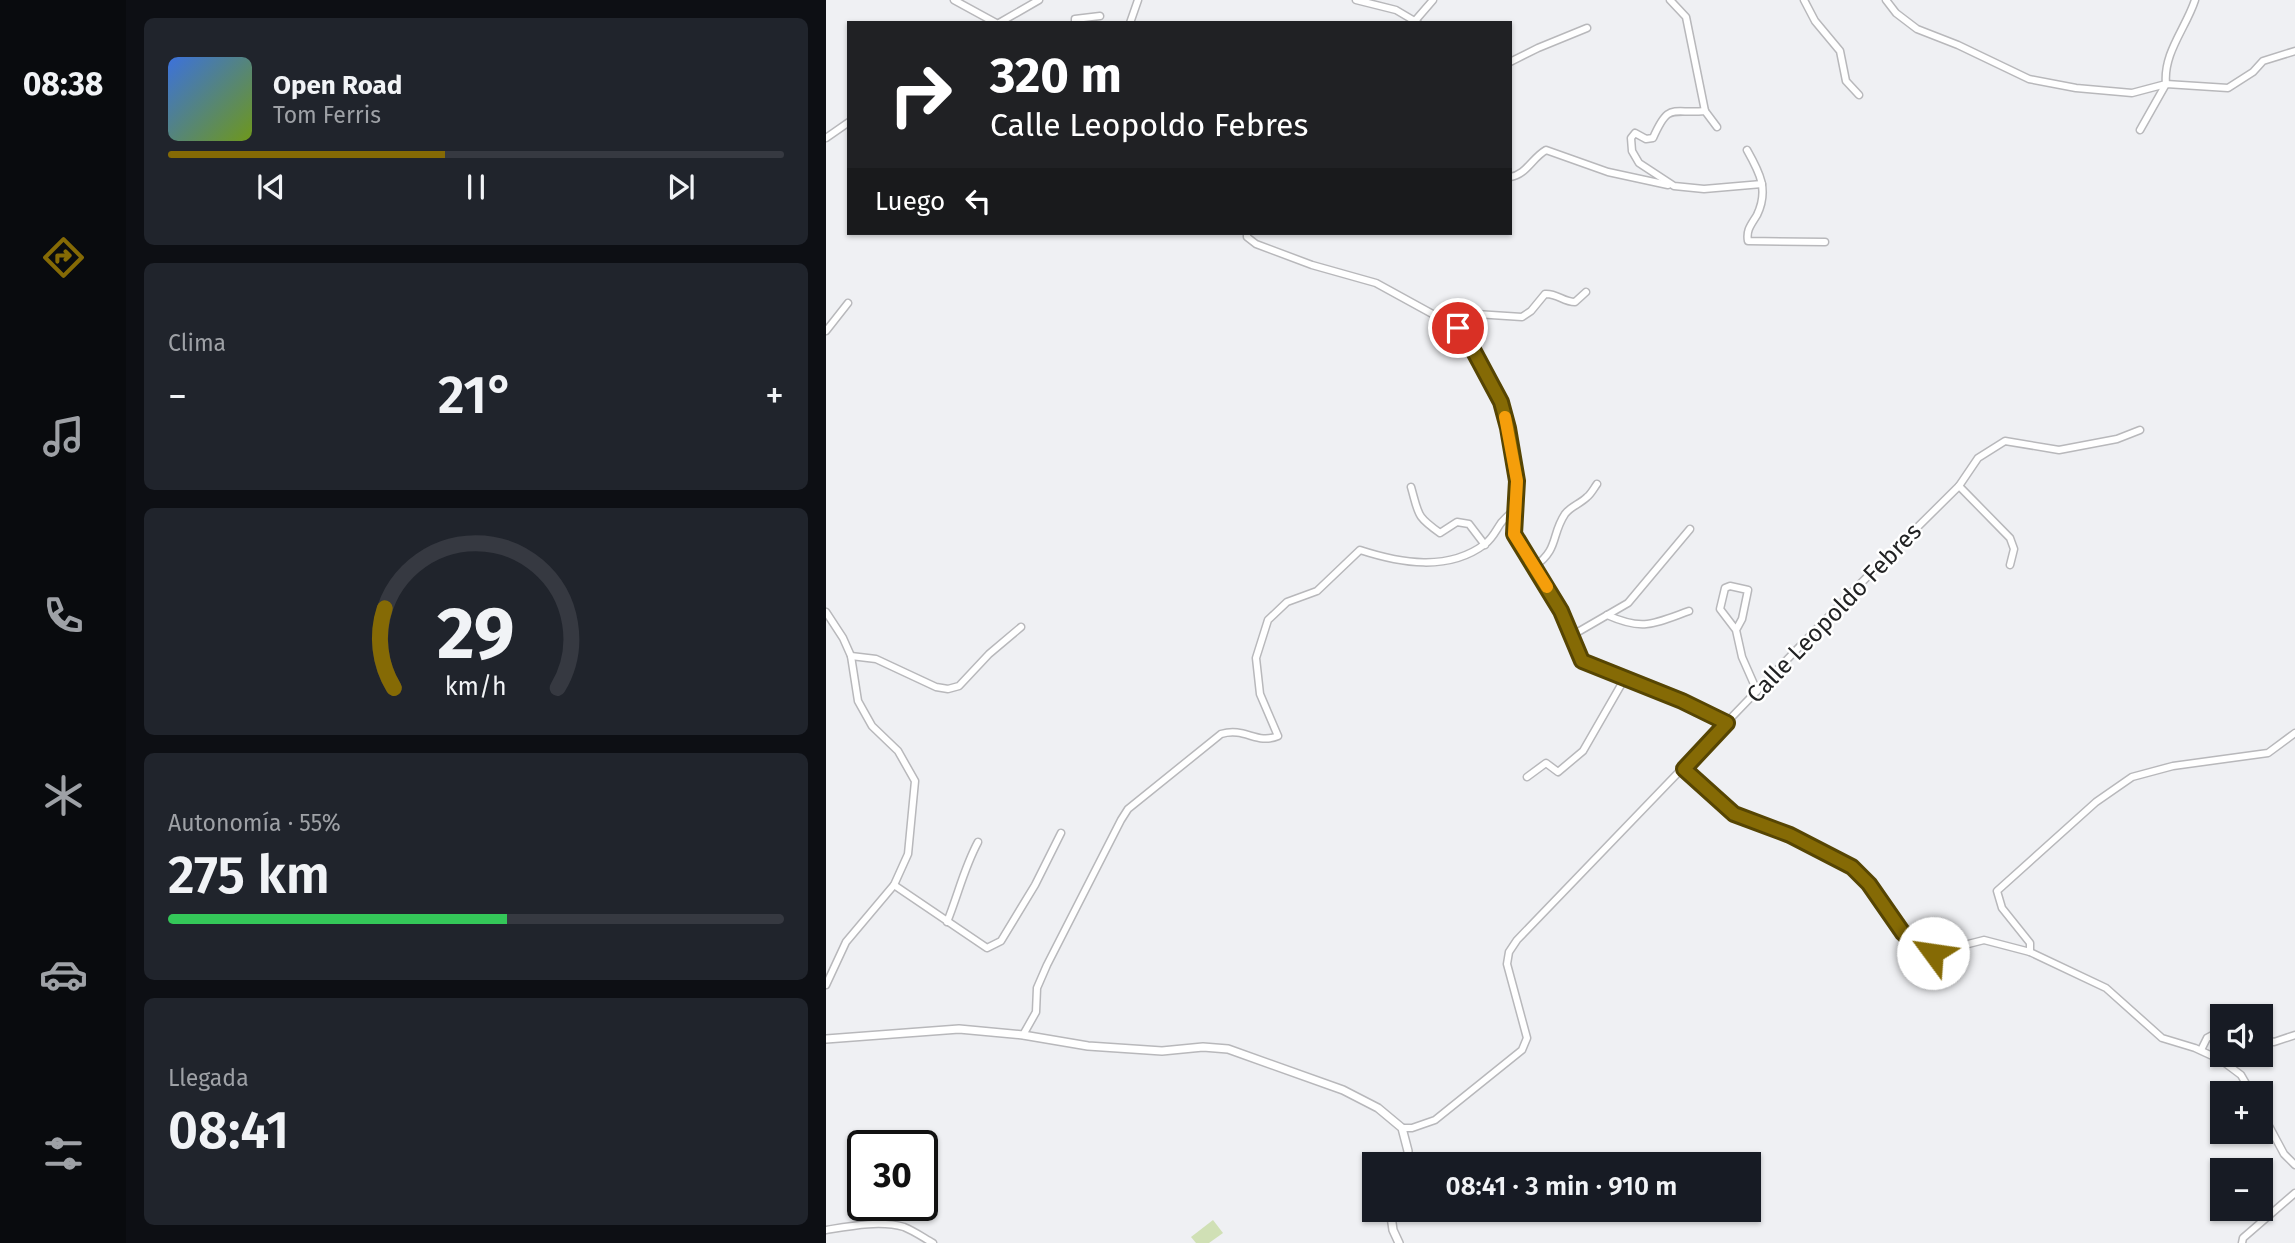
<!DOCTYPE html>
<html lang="es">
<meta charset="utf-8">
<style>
body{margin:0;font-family:"Fira Sans",sans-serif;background:#20242c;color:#f1f3f6;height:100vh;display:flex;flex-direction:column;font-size:26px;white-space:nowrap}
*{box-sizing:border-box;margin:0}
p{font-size:23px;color:#9ea1a6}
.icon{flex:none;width:38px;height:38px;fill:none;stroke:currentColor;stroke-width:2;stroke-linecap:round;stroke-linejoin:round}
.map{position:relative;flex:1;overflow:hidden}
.side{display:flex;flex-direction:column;gap:18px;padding:18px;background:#0d0f14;width:700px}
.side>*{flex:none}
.top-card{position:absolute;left:21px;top:21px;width:665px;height:214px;border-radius:0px;box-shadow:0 2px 5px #0004;background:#202124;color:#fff;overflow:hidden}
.fabs{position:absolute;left:1384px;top:1004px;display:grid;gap:14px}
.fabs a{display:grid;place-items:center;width:63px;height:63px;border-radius:0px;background:#171b24;box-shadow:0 2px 5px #0004;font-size:35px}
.speed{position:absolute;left:21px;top:1130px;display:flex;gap:14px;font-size:35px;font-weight:700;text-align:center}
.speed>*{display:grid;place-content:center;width:91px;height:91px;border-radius:50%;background:#171b24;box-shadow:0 2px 5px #0004;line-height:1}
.speed .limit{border:4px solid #111;border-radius:10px;background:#fff;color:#111}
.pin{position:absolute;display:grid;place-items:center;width:60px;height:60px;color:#fff;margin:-30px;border:4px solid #fff;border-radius:50%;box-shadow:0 2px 7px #0007}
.me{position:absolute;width:77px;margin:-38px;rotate:301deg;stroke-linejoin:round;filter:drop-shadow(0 0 5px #0008)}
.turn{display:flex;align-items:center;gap:24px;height:147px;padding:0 28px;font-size:32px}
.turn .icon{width:91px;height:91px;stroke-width:2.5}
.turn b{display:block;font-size:49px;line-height:60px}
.then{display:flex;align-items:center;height:66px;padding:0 28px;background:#0003;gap:14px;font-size:26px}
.big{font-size:52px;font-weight:600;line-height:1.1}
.side .tile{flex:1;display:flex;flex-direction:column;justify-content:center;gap:10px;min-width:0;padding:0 24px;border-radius:10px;background:#20242c}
.side .dial{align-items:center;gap:0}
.dial svg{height:182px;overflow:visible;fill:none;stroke:#363941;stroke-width:7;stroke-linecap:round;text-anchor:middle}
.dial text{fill:#f1f3f6;stroke:none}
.song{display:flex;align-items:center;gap:21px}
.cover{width:84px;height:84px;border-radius:10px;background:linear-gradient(135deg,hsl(220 70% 55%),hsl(80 70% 35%))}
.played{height:7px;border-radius:4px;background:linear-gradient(90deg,#856a05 45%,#363941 45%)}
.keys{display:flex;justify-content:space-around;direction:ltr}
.heat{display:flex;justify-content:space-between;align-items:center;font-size:38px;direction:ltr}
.charge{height:10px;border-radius:5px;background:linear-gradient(90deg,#34c759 55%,#363941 0)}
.trip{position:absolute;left:536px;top:1152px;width:399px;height:70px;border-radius:0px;background:#171b24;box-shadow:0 2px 5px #0004;font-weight:600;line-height:70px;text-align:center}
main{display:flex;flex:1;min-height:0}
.menu{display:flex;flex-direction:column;width:126px;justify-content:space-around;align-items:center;background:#090b0e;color:#9ea1a6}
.menu .icon{width:49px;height:49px}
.menu .on{color:#856a05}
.menu b{font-size:32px;color:#f1f3f6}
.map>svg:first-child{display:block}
</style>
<main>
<nav class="menu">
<b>08:38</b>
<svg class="icon on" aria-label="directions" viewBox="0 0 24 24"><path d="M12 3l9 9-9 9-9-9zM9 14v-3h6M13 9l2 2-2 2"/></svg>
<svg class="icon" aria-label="music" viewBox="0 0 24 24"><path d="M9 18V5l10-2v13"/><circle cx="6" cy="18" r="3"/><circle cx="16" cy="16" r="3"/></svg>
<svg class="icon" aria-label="phone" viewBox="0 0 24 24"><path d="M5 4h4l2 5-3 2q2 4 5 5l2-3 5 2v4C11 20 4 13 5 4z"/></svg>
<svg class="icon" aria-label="climate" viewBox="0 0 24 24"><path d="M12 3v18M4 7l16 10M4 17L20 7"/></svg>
<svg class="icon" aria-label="car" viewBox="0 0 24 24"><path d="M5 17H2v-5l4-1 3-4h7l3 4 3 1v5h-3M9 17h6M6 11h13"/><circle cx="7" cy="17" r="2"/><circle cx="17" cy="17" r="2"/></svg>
<svg class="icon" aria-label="filters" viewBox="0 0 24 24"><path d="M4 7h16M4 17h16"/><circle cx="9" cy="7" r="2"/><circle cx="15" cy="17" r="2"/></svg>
</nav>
<section class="side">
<div class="tile">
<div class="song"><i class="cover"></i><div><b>Open Road</b><p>Tom Ferris</p></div></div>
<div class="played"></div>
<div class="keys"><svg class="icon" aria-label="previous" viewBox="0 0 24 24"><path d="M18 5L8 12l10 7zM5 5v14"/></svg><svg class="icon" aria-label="pause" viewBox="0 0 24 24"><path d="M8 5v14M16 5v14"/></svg><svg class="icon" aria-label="next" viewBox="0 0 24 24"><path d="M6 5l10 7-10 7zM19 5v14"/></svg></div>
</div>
<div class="tile"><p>Clima</p>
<div class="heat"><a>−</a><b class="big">21°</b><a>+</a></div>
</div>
<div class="tile dial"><svg viewBox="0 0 100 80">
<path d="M14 69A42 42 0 1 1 86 69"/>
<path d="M14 69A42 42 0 0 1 10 34" stroke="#856a05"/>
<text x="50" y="56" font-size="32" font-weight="700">29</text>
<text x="50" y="72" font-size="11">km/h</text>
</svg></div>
<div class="tile"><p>Autonomía · 55%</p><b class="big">275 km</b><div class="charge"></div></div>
<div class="tile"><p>Llegada</p><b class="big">08:41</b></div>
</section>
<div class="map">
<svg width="1469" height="1243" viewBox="0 0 1469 1243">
<rect width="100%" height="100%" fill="#eff0f3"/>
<polygon fill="#d0e0b5" points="387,1220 397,1233 383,1243 370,1243 365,1237"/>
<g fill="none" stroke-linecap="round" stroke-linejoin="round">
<defs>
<g id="minor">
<polyline points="128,0 170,23"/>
<polyline points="530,0 570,10 592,23"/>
<polyline points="844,0 860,17 879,111"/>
<polyline points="978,0 989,21 1014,51 1020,81 1033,95"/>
<polyline points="1060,0 1070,13 1091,29 1132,45 1203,79 1250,88 1306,93 1340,84 1402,88 1427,72 1437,61 1469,51"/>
<polyline points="588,22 607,0"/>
<polyline points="173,23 213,0"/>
<polyline points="249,23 249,19 274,16"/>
<polyline points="304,23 312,0"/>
<polyline points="684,62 712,48 761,28"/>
<path d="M891,127L879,111C845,114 843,102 827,138L820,139L809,133L805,138L806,151L813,163L848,186L878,189L936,184"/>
<path d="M1314,130L1340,84C1337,53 1360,28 1369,0"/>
<polyline points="0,138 23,122"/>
<path d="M921,150C934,173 943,190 931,215C925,225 920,230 922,241L999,242"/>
<path d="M684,177C700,175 706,158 720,150L782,172L842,185"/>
<polyline points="421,233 421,237 430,244 486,265 550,283 632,328 645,346 675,402 683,428 691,481 688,534 735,611 756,661 856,701 902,723"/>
<polyline points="0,331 22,303"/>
<path d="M645,346L649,332L647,319L650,314L696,317L705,311L719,294C731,293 737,302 749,302L760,292"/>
<polyline points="1133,486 1184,538 1188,549 1184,565"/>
<path d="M585,487C593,515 590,516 614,533L631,522L643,524L659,545"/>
<path d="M709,566C733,549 725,535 739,514C745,506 754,504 761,497C765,494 768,488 771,484"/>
<polyline points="0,612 17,638 25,656 32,701 46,726 72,751 89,781 82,854 68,885 20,942 0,985"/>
<path d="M781,615C817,631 827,624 863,611"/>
<polyline points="910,630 916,619 922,590 904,586 899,588 894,609 910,630 916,657 931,691"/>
<polyline points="745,636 802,603 864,529"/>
<polyline points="25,656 50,659 110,687 122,689 133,686 163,654 195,627"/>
<polyline points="858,769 908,814 964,835 1026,867 1043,884 1077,933 1090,946 1107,953 1158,940 1204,952 1280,988 1336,1038 1369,1048 1395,1060 1415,1075 1426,1094"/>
<polyline points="701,777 720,763 732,772 757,751 799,678"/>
<polyline points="68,885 161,948 175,941 209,885 235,833"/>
<path d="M121,922C132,895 138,868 152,842"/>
<polyline points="1204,952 1204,943 1176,908 1171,891 1270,802 1306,777 1347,766 1442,753 1469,733"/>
<path d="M197,1035L210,1012L211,988L221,965L295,820L302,809L395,734C420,727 430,745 452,736L434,694L430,658L442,620L461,602L491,591L534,550C574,563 622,572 659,544C667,538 670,530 675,523C680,517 686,512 691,507"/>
<polyline points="1435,1039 1448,1042 1469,1035"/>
<polyline points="1375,1050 1381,1038 1396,1030"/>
<polyline points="1435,1111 1458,1154 1469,1165"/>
<polyline points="576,1128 586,1128 609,1120 696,1050 701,1038 681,964 683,952 691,940 1032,586 1133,486 1152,458 1179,441 1233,450 1291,439 1314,430"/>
<path d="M0,1230C24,1226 54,1220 78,1227C88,1231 98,1238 107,1243"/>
<polyline points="1416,1243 1417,1238 1469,1193"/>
</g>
<g id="tertiary">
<polyline points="0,1039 133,1029 197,1035 262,1046 336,1051 377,1047 402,1049 517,1090 552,1108 576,1128 582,1151 581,1164"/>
<polyline points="564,1209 567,1230 573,1243"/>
</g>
</defs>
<use href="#minor" stroke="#b8b8bb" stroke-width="9"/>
<use href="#tertiary" stroke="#b8b8bb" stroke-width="10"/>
<use href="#minor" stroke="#fff" stroke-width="6"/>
<use href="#tertiary" stroke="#fff" stroke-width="7"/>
</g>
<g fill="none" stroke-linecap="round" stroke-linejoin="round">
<defs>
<polyline id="route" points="632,328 645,346 675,402 682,428 691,481 688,534 735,611 756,661 856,701 901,723 858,769 908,814 964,835 1026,867 1043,884 1077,933 1090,946 1107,953"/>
</defs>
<use href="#route" stroke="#564503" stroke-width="18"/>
<use href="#route" stroke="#856a05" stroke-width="12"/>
<polyline stroke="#f59e0b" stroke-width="12" points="679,417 691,481 688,534 721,587"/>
</g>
<g text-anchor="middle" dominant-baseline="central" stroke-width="5" stroke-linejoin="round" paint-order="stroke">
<g font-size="24" fill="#212223" stroke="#fff">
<text transform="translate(1008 613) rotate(-46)">Calle Leopoldo Febres</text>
</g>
</g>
</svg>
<div class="fabs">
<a><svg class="icon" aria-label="sound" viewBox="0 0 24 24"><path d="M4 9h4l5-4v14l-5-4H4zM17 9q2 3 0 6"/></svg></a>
<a>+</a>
<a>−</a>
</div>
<div class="speed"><div class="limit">30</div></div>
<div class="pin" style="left:632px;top:328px;background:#d93025"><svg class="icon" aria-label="arrive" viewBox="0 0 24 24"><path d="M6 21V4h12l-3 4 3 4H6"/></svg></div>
<svg class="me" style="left:1107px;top:953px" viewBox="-20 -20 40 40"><circle r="19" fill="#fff"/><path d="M0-13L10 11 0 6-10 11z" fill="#856a05"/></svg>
<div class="trip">08:41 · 3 min · 910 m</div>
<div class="top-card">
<div class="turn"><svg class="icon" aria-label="right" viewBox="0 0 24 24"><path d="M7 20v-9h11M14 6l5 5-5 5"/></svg><div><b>320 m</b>Calle Leopoldo Febres</div></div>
<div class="then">Luego<svg class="icon" aria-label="left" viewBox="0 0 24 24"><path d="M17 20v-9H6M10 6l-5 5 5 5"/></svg></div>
</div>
</div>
</main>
